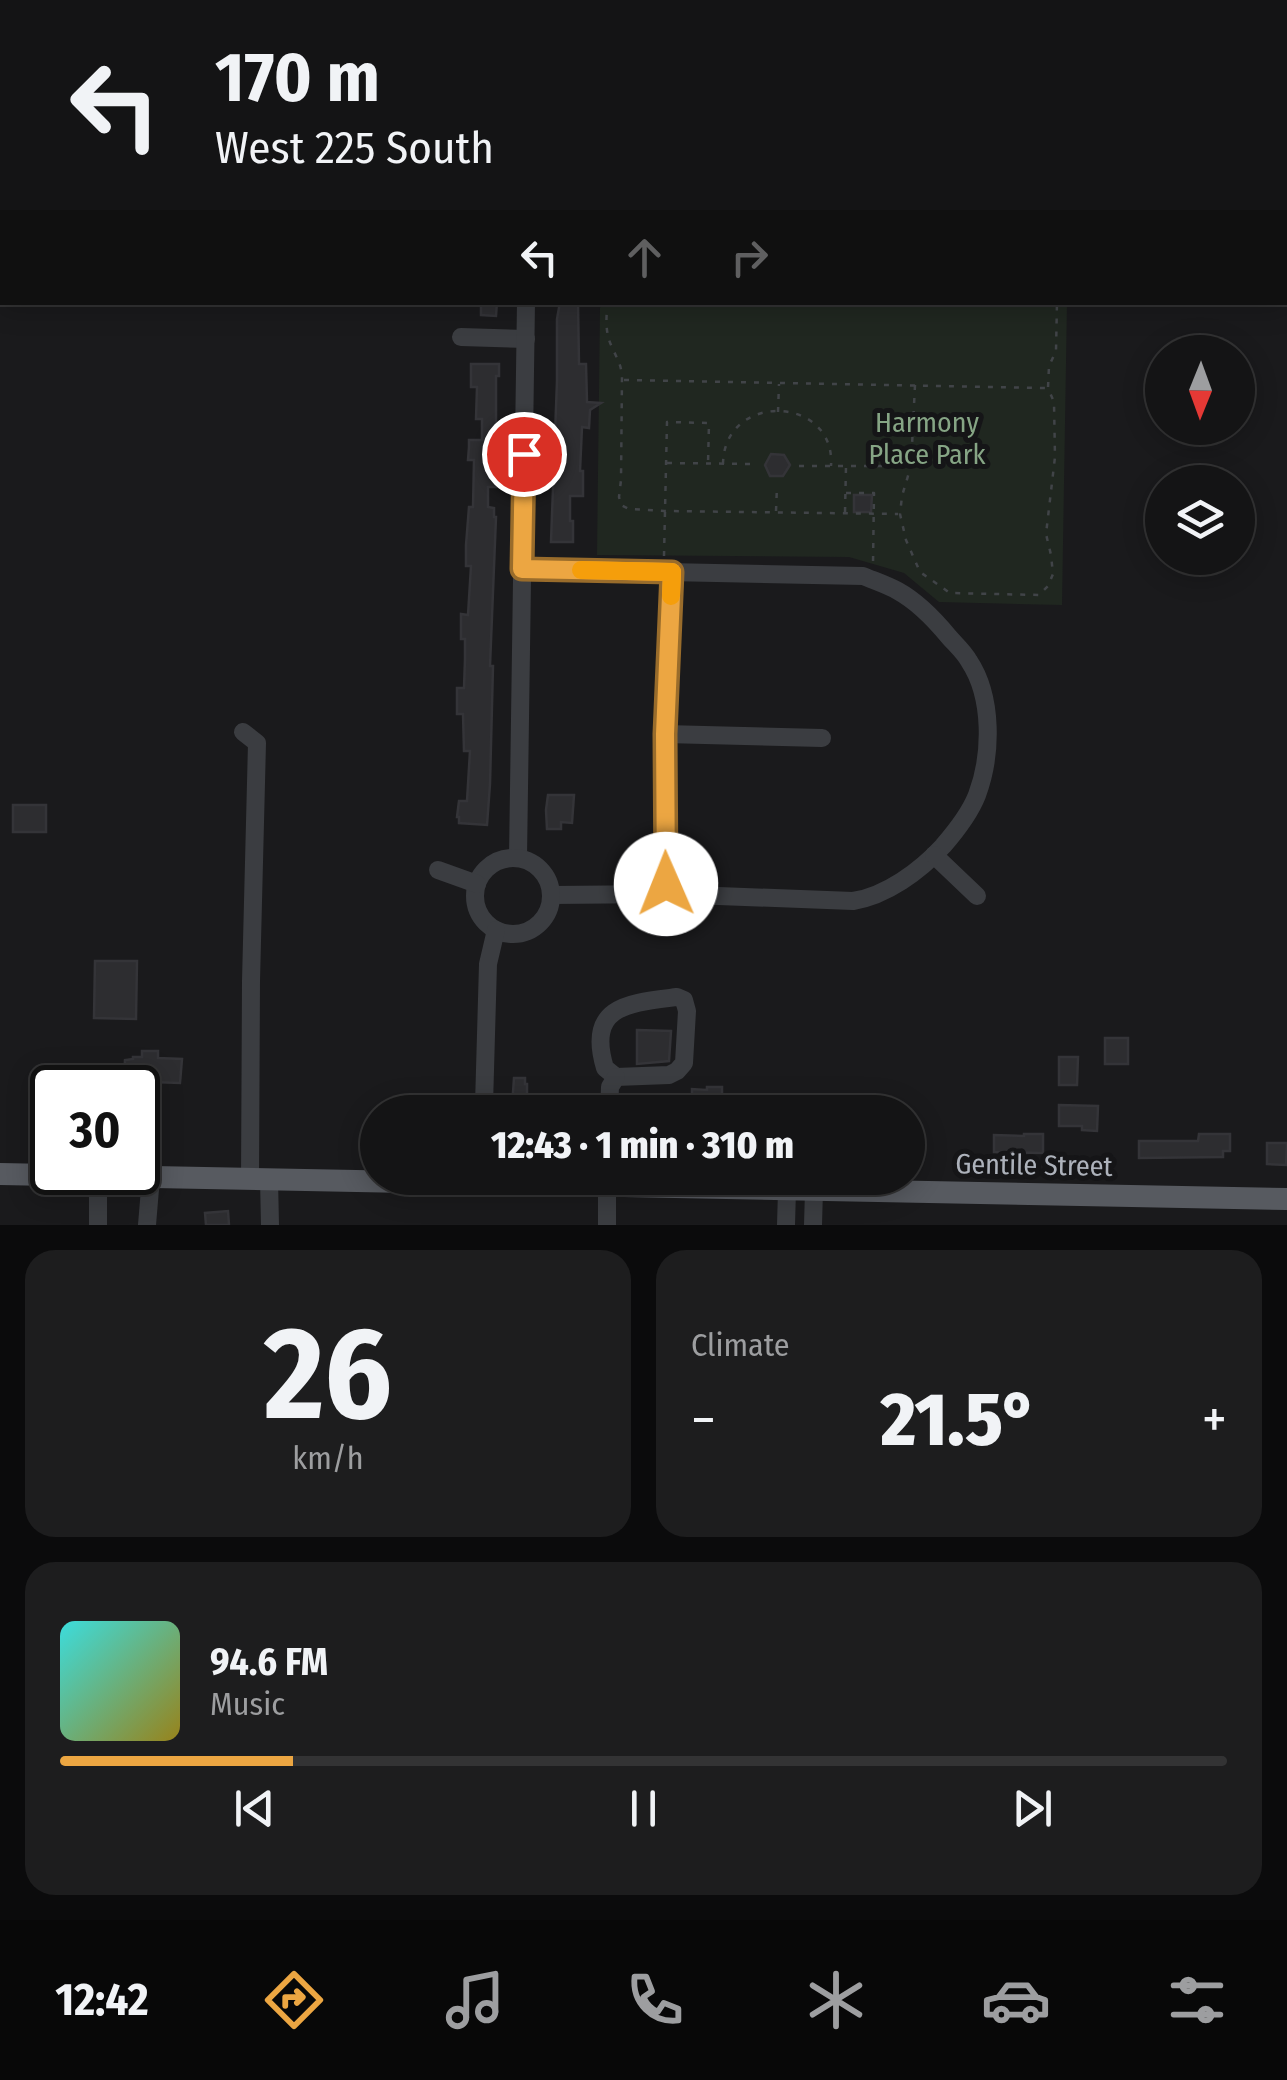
<!DOCTYPE html>
<meta charset="utf-8">
<style>
body{margin:0;font-family:"Fira Sans Condensed",sans-serif;background:#1d1d1e;color:#f1f3f6;height:100vh;display:flex;flex-direction:column;font-size:38px;white-space:nowrap}
*{box-sizing:border-box;margin:0}
p{font-size:32px;color:#9d9ea0}
.icon{flex:none;width:55px;height:55px;fill:none;stroke:currentColor;stroke-width:2;stroke-linecap:round;stroke-linejoin:round}
.map{position:relative;height:1225px;overflow:hidden}
.sheet{display:flex;flex-direction:column;gap:25px;padding:25px;background:#0b0b0c;flex:1}
.sheet>*{flex:none}
.banner{position:absolute;left:0px;top:0px;width:1288px;height:305px;box-shadow:0 5px 25px #0003,0 0 0 2px #333334;background:#141415;color:#f1f3f6;overflow:hidden}
.needle{width:65px;rotate:181deg}
.fabs{position:absolute;left:1145px;top:335px;display:grid;gap:20px}
.fabs a{display:grid;place-items:center;width:110px;height:110px;border-radius:50%;background:#141415;box-shadow:0 5px 25px #0003,0 0 0 2px #333334;font-size:50px}
.speed{position:absolute;left:30px;top:1065px;display:flex;gap:20px;font-size:50px;font-weight:700;text-align:center}
.speed>*{display:grid;place-content:center;width:130px;height:130px;border-radius:50%;background:#141415;box-shadow:0 5px 25px #0003,0 0 0 2px #333334;line-height:1}
.speed .limit{border:5px solid #111;border-radius:15px;background:#fff;color:#111}
.pin{position:absolute;display:grid;place-items:center;width:85px;height:85px;color:#fff;margin:-42px;border:5px solid #fff;border-radius:50%;box-shadow:0 2px 10px #0007}
.me{position:absolute;width:110px;margin:-55px;rotate:359deg;stroke-linejoin:round;filter:drop-shadow(0 0 8px #0008)}
.turn{display:flex;align-items:center;gap:35px;height:210px;padding:0 50px;font-size:45px}
.turn .icon{width:130px;height:130px;stroke-width:2.5}
.turn b{display:block;font-size:70px;line-height:85px}
.lanes{display:flex;align-items:center;height:95px;padding:0 50px;background:#0003;justify-content:center;gap:50px;direction:ltr}
.lanes .off{opacity:.35}
.big{font-size:75px;font-weight:800;line-height:1.1}
.sheet .tile{flex:1;display:flex;flex-direction:column;justify-content:center;gap:15px;min-width:0;padding:0 35px;border-radius:30px;background:#1d1d1e}
.sheet .dial{align-items:center;gap:0}
.dial b{font-size:130px;line-height:1}
.song{display:flex;align-items:center;gap:30px}
.cover{width:120px;height:120px;border-radius:15px;background:linear-gradient(135deg,hsl(180 70% 55%),hsl(50 70% 35%))}
.played{height:10px;border-radius:5px;background:linear-gradient(90deg,#eca642 20%,#333334 20%)}
.keys{display:flex;justify-content:space-around;direction:ltr}
.heat{display:flex;justify-content:space-between;align-items:center;font-size:55px;direction:ltr}
.sheet .tiles{flex:1;display:grid;gap:25px;grid-template-columns:1fr 1fr}
.tile:last-child{grid-column:span 2}
.trip{position:absolute;left:360px;top:1095px;width:565px;height:100px;border-radius:50px;background:#141415;box-shadow:0 5px 25px #0003,0 0 0 2px #333334;font-weight:800;line-height:100px;text-align:center}
.dock{display:flex;height:160px;justify-content:space-around;align-items:center;background:#080808;color:#9d9ea0}
.dock .icon{width:70px;height:70px}
.dock .selected{color:#eca642}
.dock b{font-size:45px;color:#f1f3f6}
.map>svg:first-child{display:block}
</style>
<div class="map">
<svg width="1287" height="1225" viewBox="0 0 1287 1225">
<rect width="100%" height="100%" fill="#1a1a1c"/>
<polygon fill="#262629" points="837,0 1074,0 1074,2 834,2"/>
<polygon fill="#202720" points="602,303 1067,303 1062,605 939,602 904,573 849,557 597,555 600,308"/>
<g fill="#2d2d30" stroke="#343438" stroke-width="2.5">
<polygon points="481,302 497,302 496,316 481,315"/>
<polygon points="560,302 578,302 579,364 586,364 587,402 601,403 590,410 589,428 582,427 580,471 583,471 583,496 570,496 570,521 573,521 573,542 551,542 557,381 557,319"/>
<polygon points="471,364 499,364 499,376 496,376 496,440 498,440 496,487 488,487 488,507 494,508 494,517 496,517 490,666 493,666 490,784 487,825 459,823 459,817 457,817 459,801 467,801 470,751 464,751 463,714 457,714 457,688 464,688 465,659 465,639 461,639 461,614 468,615 471,566 466,566 466,545 469,507 473,507 474,460 468,460 469,447 469,440 482,440 482,419 476,419 477,387 471,387"/>
<polygon points="771,454 784,455 790,465 783,476 770,476 765,465"/>
<polygon points="854,495 872,495 871,512 854,512"/>
<polygon points="548,795 574,795 572,823 561,822 561,829 547,829 546,810"/>
<rect x="13" y="805" width="33" height="27"/>
<polygon points="95,961 137,961 136,1019 94,1018"/>
<polygon points="637,1030 671,1031 669,1061 637,1064"/>
<rect x="1105" y="1038" width="23" height="26"/>
<polygon points="142,1051 158,1051 158,1058 182,1059 180,1083 151,1082 151,1086 132,1085 132,1081 124,1081 125,1060 133,1059 133,1057 142,1057"/>
<polygon points="1059,1057 1078,1057 1077,1085 1059,1085"/>
<polygon points="514,1078 525,1078 525,1084 527,1084 527,1107 512,1107"/>
<polygon points="707,1087 722,1087 722,1104 692,1100 692,1089 707,1090"/>
<rect x="651" y="1102" width="21" height="10"/>
<polygon points="1059,1105 1098,1106 1097,1131 1082,1130 1082,1126 1059,1126"/>
<polygon points="1024,1134 1043,1134 1043,1153 994,1152 994,1135 1024,1136"/>
<polygon points="1199,1134 1230,1134 1230,1151 1223,1151 1223,1157 1139,1158 1139,1141 1198,1141"/>
<polygon points="1267,1143 1287,1143 1286,1165 1267,1164"/>
<polygon points="228,1211 229,1225 206,1225 205,1213"/>
</g>
<g fill="none" stroke-linecap="round" stroke-linejoin="round">
<g stroke="#414448" stroke-width="2.5" stroke-dasharray="5 8" stroke-linecap="butt">
<path d="M608,302C606,316 605,332 611,345C616,357 621,363 622,376L621,480L619,497L621,505L629,509L665,511L898,514"/>
<polyline points="624,380 1046,388"/>
<polyline points="915,385 911,466 902,496 900,514 906,540 920,572 950,593 1039,595 1048,586 1053,574 1051,555 1046,534 1055,457 1054,402 1048,388 1049,366 1056,351 1057,302"/>
<polyline points="778,412 779,384"/>
<polyline points="667,463 756,464"/>
<path d="M723,464C724,391 836,395 831,466"/>
<polyline points="799,466 910,466"/>
<polyline points="846,493 874,493 873,564"/>
<polyline points="776,511 777,486"/>
<polyline points="845,512 846,466"/>
<polyline points="664,556 667,422 709,423 708,464"/>
</g>
<g stroke="#3b3d41" stroke-width="18">
<polyline points="186,0 186,2"/>
<polyline points="766,0 768,2"/>
<polyline points="867,0 868,2"/>
<polyline points="1053,0 1053,2"/>
<polyline points="548,2 551,0"/>
<polyline points="804,2 808,0"/>
<polyline points="0,186 2,186"/>
<polyline points="461,337 526,339"/>
<path d="M522,569L863,576C875,581 887,585 898,591C918,602 935,620 949,637C956,645 964,652 969,661C993,697 992,755 977,795C970,813 956,831 943,846C920,871 886,896 853,901L666,894L551,895"/>
<polyline points="243,732 257,743 251,981 250,1179"/>
<polyline points="665,734 822,738"/>
<polyline points="934,855 977,896"/>
<polyline points="518,858 526,302"/>
<circle cx="513" cy="896" r="38"/>
<polyline points="438,870 477,884"/>
<polyline points="666,894 665,734 672,572"/>
<path d="M677,997L684,1000L687,1011L684,1063L677,1071L669,1075L616,1077L605,1068C586,1005 629,1003 677,997Z"/>
<polyline points="480,1112 484,1105 488,964 496,930"/>
<polyline points="609,1112 610,1087 616,1077"/>
<polyline points="98,1176 98,1225"/>
<polyline points="607,1178 607,1225"/>
<polyline points="269,1179 270,1225"/>
<polyline points="147,1225 151,1177"/>
<polyline points="786,1225 787,1190"/>
<polyline points="813,1225 814,1190"/>
</g>
<polyline stroke="#575a60" stroke-width="22" points="0,1174 1287,1199"/>
</g>
<g fill="none" stroke-linecap="round" stroke-linejoin="round">
<defs>
<polyline id="route" points="524,454 522,569 672,572 665,734 666,884"/>
</defs>
<use href="#route" stroke="#996c2b" stroke-width="25"/>
<use href="#route" stroke="#eca642" stroke-width="18"/>
<polyline stroke="#f59e0b" stroke-width="18" points="581,570 672,572 671,596"/>
</g>
<g text-anchor="middle" dominant-baseline="central" stroke-width="10" stroke-linejoin="round" paint-order="stroke">
<g font-size="28" fill="#86a585" stroke="#151517">
<text x="927" y="422">Harmony<tspan x="927" dy="32">Place Park</tspan></text>
</g>
<g font-size="28" fill="#adb2bb" stroke="#151517">
<text transform="translate(1034 1165) rotate(1)">Gentile Street</text>
</g>
</g>
</svg>
<div class="fabs">
<a><svg class="needle" viewBox="-14 -14 28 28"><path d="M0-13l5 13h-10z" fill="#e53935"/><path d="M0 13l5-13h-10z" fill="#9d9ea0"/></svg></a>
<a><svg class="icon" aria-label="layers" viewBox="0 0 24 24"><path d="M12 4l9 5-9 5-9-5zM3 14l9 5 9-5"/></svg></a>
</div>
<div class="speed"><div class="limit">30</div></div>
<div class="pin" style="left:524px;top:454px;background:#d93025"><svg class="icon" aria-label="arrive" viewBox="0 0 24 24"><path d="M6 21V4h12l-3 4 3 4H6"/></svg></div>
<svg class="me" style="left:666px;top:884px" viewBox="-20 -20 40 40"><circle r="19" fill="#fff"/><path d="M0-13L10 11 0 6-10 11z" fill="#eca642"/></svg>
<div class="trip">12:43 · 1 min · 310 m</div>
<div class="banner">
<div class="turn"><svg class="icon" aria-label="left" viewBox="0 0 24 24"><path d="M17 20v-9H6M10 6l-5 5 5 5"/></svg><div><b>170 m</b>West 225 South</div></div>
<div class="lanes"><svg class="icon" aria-label="left" viewBox="0 0 24 24"><path d="M17 20v-9H6M10 6l-5 5 5 5"/></svg><svg class="icon off" aria-label="ahead" viewBox="0 0 24 24"><path d="M12 20V5M6 11l6-6 6 6"/></svg><svg class="icon off" aria-label="right" viewBox="0 0 24 24"><path d="M7 20v-9h11M14 6l5 5-5 5"/></svg></div>
</div>
</div>
<section class="sheet">
<div class="tiles">
<div class="tile dial"><b>26</b><p>km/h</p></div>
<div class="tile"><p>Climate</p>
<div class="heat"><a>−</a><b class="big">21.5°</b><a>+</a></div>
</div>
<div class="tile">
<div class="song"><i class="cover"></i><div><b>94.6 FM</b><p>Music</p></div></div>
<div class="played"></div>
<div class="keys"><svg class="icon" aria-label="previous" viewBox="0 0 24 24"><path d="M18 5L8 12l10 7zM5 5v14"/></svg><svg class="icon" aria-label="pause" viewBox="0 0 24 24"><path d="M8 5v14M16 5v14"/></svg><svg class="icon" aria-label="next" viewBox="0 0 24 24"><path d="M6 5l10 7-10 7zM19 5v14"/></svg></div>
</div>
</div>
</section>
<nav class="dock">
<b>12:42</b>
<svg class="icon selected" aria-label="directions" viewBox="0 0 24 24"><path d="M12 3l9 9-9 9-9-9zM9 14v-3h6M13 9l2 2-2 2"/></svg>
<svg class="icon" aria-label="music" viewBox="0 0 24 24"><path d="M9 18V5l10-2v13"/><circle cx="6" cy="18" r="3"/><circle cx="16" cy="16" r="3"/></svg>
<svg class="icon" aria-label="phone" viewBox="0 0 24 24"><path d="M5 4h4l2 5-3 2q2 4 5 5l2-3 5 2v4C11 20 4 13 5 4z"/></svg>
<svg class="icon" aria-label="climate" viewBox="0 0 24 24"><path d="M12 3v18M4 7l16 10M4 17L20 7"/></svg>
<svg class="icon" aria-label="car" viewBox="0 0 24 24"><path d="M5 17H2v-5l4-1 3-4h7l3 4 3 1v5h-3M9 17h6M6 11h13"/><circle cx="7" cy="17" r="2"/><circle cx="17" cy="17" r="2"/></svg>
<svg class="icon" aria-label="filters" viewBox="0 0 24 24"><path d="M4 7h16M4 17h16"/><circle cx="9" cy="7" r="2"/><circle cx="15" cy="17" r="2"/></svg>
</nav>
